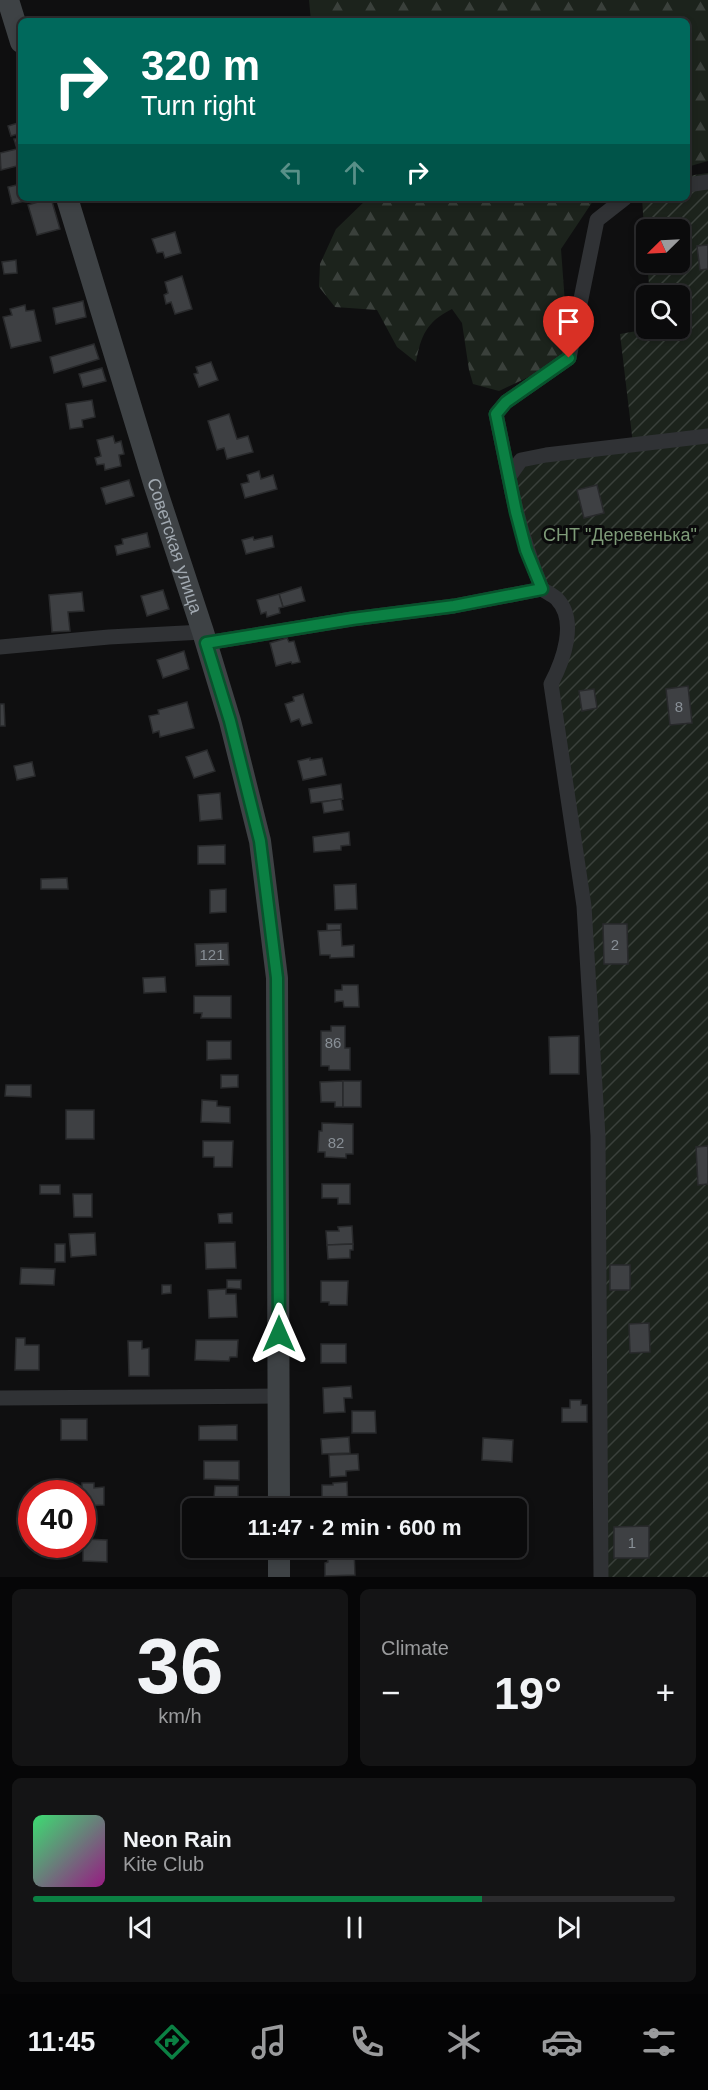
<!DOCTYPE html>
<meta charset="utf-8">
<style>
body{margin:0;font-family:Helvetica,sans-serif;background:#141415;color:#f1f3f6;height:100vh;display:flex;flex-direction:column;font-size:22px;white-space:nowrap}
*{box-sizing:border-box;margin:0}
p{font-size:20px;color:#9a9b9d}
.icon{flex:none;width:33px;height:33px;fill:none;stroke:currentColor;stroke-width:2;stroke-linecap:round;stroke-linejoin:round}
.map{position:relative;height:1577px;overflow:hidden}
.details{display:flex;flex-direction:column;gap:12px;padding:12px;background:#060607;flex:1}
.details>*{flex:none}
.hud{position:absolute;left:18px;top:18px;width:672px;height:183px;border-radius:9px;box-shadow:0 3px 9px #0003,0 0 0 2px #2b2b2d;background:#00695c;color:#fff;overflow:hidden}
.needle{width:39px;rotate:246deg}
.buttons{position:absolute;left:636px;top:219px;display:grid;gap:12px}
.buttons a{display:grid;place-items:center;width:54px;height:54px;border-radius:9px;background:#0b0b0c;box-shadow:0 3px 9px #0003,0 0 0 2px #2b2b2d;font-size:30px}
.speed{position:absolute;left:18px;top:1480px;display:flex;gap:12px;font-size:30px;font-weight:700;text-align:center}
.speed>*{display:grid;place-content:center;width:78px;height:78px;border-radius:50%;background:#0b0b0c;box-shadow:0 3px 9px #0003,0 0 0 2px #2b2b2d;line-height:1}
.speed .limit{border:9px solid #d22;background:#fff;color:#111}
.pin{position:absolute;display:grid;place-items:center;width:51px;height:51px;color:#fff;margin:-62px -26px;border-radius:50% 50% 50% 0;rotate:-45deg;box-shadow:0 0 6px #0007}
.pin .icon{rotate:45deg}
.me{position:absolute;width:66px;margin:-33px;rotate:0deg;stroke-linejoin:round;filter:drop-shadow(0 0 4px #0008)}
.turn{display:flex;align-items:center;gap:21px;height:126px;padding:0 24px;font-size:27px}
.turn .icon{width:78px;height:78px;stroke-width:2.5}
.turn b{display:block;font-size:42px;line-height:51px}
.lanes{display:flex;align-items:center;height:57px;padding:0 24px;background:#0003;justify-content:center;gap:30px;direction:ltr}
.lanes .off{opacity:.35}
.big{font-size:45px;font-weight:700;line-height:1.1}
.details .tile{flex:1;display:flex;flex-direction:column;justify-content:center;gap:9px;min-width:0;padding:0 21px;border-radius:9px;background:#141415}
.details .dial{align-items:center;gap:0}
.dial b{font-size:78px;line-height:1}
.song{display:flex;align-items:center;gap:18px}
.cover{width:72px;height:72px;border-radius:9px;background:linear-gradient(135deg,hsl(140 70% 55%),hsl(310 70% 35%))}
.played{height:6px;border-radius:3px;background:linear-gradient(90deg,#0b8043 70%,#2b2b2d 70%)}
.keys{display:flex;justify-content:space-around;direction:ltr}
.heat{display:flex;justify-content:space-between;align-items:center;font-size:33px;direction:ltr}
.details .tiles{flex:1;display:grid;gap:12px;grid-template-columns:1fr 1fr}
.tile:last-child{grid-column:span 2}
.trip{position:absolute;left:182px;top:1498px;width:345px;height:60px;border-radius:9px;background:#0b0b0c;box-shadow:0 3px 9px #0003,0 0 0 2px #2b2b2d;font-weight:700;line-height:60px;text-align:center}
.menu{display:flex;height:96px;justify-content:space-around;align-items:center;background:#040405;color:#9a9b9d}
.menu .icon{width:42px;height:42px}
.menu .on{color:#0b8043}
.menu b{font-size:27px;color:#f1f3f6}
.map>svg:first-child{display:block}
</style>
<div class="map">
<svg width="708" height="1577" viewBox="0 0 708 1577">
<defs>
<pattern id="forest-firs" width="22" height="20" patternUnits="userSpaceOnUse" patternTransform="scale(1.5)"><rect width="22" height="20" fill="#1c231c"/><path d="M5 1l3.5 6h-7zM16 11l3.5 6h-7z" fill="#3a403b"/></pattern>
<pattern id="garden-furrows" width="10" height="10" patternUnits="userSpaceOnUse" patternTransform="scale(1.5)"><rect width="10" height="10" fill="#1c231c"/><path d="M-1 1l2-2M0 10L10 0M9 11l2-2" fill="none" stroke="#3a403b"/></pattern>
</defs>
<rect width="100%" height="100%" fill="#0f0f10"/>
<g fill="url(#forest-firs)">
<polygon points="309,0 708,0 708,161 687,167 687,21 311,21"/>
<path d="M368,198H595L561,249L569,358L499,391L473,384L469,370L462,323L452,309C426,322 421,336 416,362L397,347L377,310L335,307L319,287L320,264L336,229Z"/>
</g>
<polygon fill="url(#garden-furrows)" points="708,173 708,1577 601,1577 598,1362 584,906 551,684 567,617 542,589 509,477 521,460 633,444 620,334 648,329 680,328 680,296 650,295 647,263 680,262 680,230 646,230 646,258 642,198 687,198 687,176"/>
<g fill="#3e4043" stroke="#292a2c" stroke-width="1.5">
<polygon points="21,122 21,133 11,136 8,126"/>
<polygon points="21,138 21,165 1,170 0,153 17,149 14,139"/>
<polygon points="21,184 21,198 38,198 12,204 8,187"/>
<polygon points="51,198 60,229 37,235 28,205"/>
<polygon points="175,232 181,253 165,258 163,252 157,253 152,239"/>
<polygon points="708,245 708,269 700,270 697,246"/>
<polygon points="16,260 17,273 4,274 2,262"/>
<polygon points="182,276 192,309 175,314 171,302 166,304 164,295 168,293 165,282"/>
<polygon points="83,301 86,317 56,324 53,308"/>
<polygon points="25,305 26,311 34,310 41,341 11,348 3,317 12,315 10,309"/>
<polygon points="94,344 99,359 54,373 50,357"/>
<polygon points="211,362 218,380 199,387 194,374 198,373 196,367"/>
<polygon points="102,368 106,381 83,387 79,374"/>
<polygon points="92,400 95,417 82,420 83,427 70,429 66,404"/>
<polygon points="229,414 237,439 248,436 253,452 227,459 224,448 217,450 208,421"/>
<polygon points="113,436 115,443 121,441 124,454 119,455 121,466 105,470 104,464 97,465 95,458 101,456 97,440"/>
<polygon points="259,471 261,479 273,475 277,489 245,498 241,484 249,482 247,475"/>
<polygon points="129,480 134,496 106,504 101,488"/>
<polygon points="597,485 604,513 584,518 577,490"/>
<polygon points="147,533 150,547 117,555 115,546 123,544 122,539"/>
<polygon points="272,536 274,547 246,554 242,540 253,537 254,540"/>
<polygon points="301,587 305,601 283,607 279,594"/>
<polygon points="163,590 169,609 147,616 141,596"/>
<polygon points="82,592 84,611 68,612 70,631 52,632 49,595"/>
<polygon points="279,594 283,607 279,608 280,613 267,617 266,612 261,614 257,600"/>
<polygon points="287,638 289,642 294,641 300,662 292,664 291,662 276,666 270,643"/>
<polygon points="184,651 189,669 163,678 157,660"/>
<polygon points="688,686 692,723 670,725 666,689"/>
<polygon points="594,689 597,708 582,711 579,691"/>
<polygon points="303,694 312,723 302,726 299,719 291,722 285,704 294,701 293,697"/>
<polygon points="187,702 194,728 160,737 159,731 153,733 149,716 159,714 158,710"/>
<polygon points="0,704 4,704 5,726 0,726"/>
<polygon points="207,750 215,771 194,778 186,757"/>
<polygon points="310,758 310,760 322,758 326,775 303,780 298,761"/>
<polygon points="32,762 35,776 17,780 14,766"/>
<polygon points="341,784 343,799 311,803 309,789"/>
<polygon points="220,793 222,819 200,821 198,795"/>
<polygon points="341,799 343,810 324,813 322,802"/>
<polygon points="349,832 350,845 341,846 341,850 314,852 313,837"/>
<polygon points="225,845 225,864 198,864 198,846"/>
<polygon points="67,878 68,889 41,889 41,879"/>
<polygon points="356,884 357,909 335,910 334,885"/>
<polygon points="226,889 226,912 210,913 210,890"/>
<polygon points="327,924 341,924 341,930 327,931"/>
<polygon points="603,924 627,924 628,964 604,964"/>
<polygon points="341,930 342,946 354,945 354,957 330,958 330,955 320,955 318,931"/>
<polygon points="228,943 229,965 196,966 195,944"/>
<polygon points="165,977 166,992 144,993 143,978"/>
<polygon points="342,985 358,985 359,1007 344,1007 343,1001 335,1002 335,990 342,990"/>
<polygon points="194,996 231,996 231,1018 201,1018 202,1013 194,1013"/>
<polygon points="331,1026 345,1026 345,1048 350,1048 350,1070 329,1070 329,1066 321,1066 321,1031 331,1031"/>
<polygon points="579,1036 579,1074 550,1074 549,1037"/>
<polygon points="207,1041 231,1041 231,1059 207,1060"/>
<polygon points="221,1075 238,1075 238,1087 221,1088"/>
<polygon points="343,1081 343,1107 335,1107 335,1102 321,1102 320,1082"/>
<rect x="343" y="1081" width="18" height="26"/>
<polygon points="6,1085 31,1085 31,1097 5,1096"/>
<polygon points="202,1100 217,1101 217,1106 230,1107 230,1123 201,1122"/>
<rect x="66" y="1110" width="28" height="29"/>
<polygon points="322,1123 353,1124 353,1154 346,1154 346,1158 325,1157 325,1152 318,1152 319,1131 322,1131"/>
<polygon points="203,1141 233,1141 232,1167 214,1167 214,1157 203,1157"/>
<polygon points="708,1146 708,1184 698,1185 696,1147"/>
<polygon points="322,1184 350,1184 350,1204 338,1204 338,1198 322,1198"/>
<rect x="40" y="1185" width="20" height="9"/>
<polygon points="73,1194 92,1194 92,1217 74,1217"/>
<polygon points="232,1213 232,1223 219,1223 218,1214"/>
<polygon points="352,1226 353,1244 327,1245 326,1231 339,1231 338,1227"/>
<polygon points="95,1233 96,1255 71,1257 69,1234"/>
<polygon points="235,1242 236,1268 206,1269 205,1243"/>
<rect x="55" y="1244" width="10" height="18"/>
<polygon points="353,1244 353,1250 350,1250 350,1258 328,1259 327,1245"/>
<rect x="610" y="1265" width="20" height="25"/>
<polygon points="21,1268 55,1269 54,1285 20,1284"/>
<polygon points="227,1280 241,1280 241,1289 227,1288"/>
<polygon points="321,1281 348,1281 347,1305 329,1305 329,1302 321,1302"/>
<polygon points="162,1285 171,1285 171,1293 162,1294"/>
<polygon points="226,1289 226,1294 236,1294 237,1317 209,1318 208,1290"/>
<polygon points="649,1323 650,1352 630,1353 629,1324"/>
<polygon points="16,1338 25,1338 25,1345 39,1345 39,1370 15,1370"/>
<polygon points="196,1340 238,1340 237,1357 230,1357 229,1361 195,1360"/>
<polygon points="128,1341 142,1341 142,1349 149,1348 149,1376 129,1376"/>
<rect x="321" y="1344" width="25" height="19"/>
<polygon points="351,1386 352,1398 344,1398 345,1412 324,1413 323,1388"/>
<polygon points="570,1400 581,1400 581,1405 587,1405 587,1422 562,1422 562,1408 570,1408"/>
<polygon points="352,1411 375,1411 376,1433 352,1433"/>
<rect x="61" y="1419" width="26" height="21"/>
<polygon points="237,1425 237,1440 199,1440 199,1426"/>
<polygon points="349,1437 350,1453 322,1454 321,1439"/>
<polygon points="483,1438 513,1440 512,1462 482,1460"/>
<polygon points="358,1454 359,1470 346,1471 346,1476 330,1477 329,1455"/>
<polygon points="204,1461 239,1461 239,1480 204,1479"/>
<polygon points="82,1483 94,1483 94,1488 104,1487 104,1505 82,1506 82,1494 68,1494 68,1487 82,1487"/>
<polygon points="333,1483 347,1482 348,1508 322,1509 322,1485 333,1485"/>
<polygon points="215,1486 238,1486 238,1498 214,1498"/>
<polygon points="649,1526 649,1558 614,1558 614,1527"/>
<polygon points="83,1539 107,1540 107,1562 83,1561"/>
<polygon points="200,1548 241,1548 241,1551 200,1550"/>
<polygon points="330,1548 354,1548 355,1575 325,1576 325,1563 328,1562 327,1552 330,1552"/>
</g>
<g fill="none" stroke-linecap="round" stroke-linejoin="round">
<g stroke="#303235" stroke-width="15">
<polyline points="687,185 708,182"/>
<polyline points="509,477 496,414 506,402 569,358 597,220 625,198"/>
<path d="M542,589C527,552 516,516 509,477L521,460L546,455L708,436"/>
<path d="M206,643L352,619L454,606L542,589C546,592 553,595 557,599C578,621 563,661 551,684L584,906L598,1136L601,1577"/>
<polyline points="0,647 109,637 203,632"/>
<polyline points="0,1398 279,1396"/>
</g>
<g stroke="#3e4245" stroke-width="22">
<polyline points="8,0 21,42"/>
<path id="s1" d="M67,198L155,486L203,632L230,721L260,841L277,978L279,1509"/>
<polyline points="279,1577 279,1548"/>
</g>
</g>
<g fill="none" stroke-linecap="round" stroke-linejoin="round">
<defs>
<polyline id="route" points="279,1334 277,978 260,841 230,721 206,643 352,619 454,606 542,589 526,550 516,512 496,414 506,402 569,358"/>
</defs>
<use href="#route" stroke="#07532c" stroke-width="15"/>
<use href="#route" stroke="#0b8043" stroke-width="10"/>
</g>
<g text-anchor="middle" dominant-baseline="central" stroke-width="6" stroke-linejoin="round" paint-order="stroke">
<g font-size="15" fill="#888f96">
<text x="679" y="706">8</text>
<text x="615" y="944">2</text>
<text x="212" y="954">121</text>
<text x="333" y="1042">86</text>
<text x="336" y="1142">82</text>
<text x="632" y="1542">1</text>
</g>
<g font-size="18" fill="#7e9b78" stroke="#0a0a0b">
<text x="620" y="535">СНТ "Деревенька"</text>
</g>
<g font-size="18" fill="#a1a9b1" stroke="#0a0a0b">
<text stroke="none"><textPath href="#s1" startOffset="364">Советская улица</textPath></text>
</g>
</g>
</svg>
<div class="buttons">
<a><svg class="needle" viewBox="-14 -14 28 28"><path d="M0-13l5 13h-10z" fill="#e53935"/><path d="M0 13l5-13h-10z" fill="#9a9b9d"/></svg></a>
<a><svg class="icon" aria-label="search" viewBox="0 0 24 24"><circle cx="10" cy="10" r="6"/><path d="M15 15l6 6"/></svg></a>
</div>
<div class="speed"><div class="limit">40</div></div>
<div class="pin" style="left:569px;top:358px;background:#d93025"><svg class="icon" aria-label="arrive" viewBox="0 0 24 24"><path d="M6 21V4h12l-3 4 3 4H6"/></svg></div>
<svg class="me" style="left:279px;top:1334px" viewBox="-20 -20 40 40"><path d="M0-17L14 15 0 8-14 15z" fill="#0b8043" stroke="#fff" stroke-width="4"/></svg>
<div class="trip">11:47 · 2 min · 600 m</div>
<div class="hud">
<div class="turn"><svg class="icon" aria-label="right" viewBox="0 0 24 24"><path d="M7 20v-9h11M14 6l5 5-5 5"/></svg><div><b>320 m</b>Turn right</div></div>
<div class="lanes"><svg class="icon off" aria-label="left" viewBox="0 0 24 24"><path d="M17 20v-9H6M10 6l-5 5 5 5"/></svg><svg class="icon off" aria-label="ahead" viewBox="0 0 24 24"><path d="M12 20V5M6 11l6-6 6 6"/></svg><svg class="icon" aria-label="right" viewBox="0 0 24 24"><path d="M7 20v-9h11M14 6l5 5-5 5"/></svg></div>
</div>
</div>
<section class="details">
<div class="tiles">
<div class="tile dial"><b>36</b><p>km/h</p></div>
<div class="tile"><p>Climate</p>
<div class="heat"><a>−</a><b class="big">19°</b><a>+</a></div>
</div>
<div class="tile">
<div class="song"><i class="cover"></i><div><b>Neon Rain</b><p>Kite Club</p></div></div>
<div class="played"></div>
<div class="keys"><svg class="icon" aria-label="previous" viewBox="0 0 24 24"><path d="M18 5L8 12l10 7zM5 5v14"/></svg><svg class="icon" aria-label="pause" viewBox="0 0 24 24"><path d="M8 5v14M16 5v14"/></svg><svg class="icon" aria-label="next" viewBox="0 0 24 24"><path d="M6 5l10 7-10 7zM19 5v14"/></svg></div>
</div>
</div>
</section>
<nav class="menu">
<b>11:45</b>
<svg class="icon on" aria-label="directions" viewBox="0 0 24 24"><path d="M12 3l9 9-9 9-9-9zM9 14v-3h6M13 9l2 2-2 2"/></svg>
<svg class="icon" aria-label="music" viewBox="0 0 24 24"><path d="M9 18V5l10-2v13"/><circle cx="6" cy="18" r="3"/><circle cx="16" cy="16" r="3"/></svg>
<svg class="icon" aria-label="phone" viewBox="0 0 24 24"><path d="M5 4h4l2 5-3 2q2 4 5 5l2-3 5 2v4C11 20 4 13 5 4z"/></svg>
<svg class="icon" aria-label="climate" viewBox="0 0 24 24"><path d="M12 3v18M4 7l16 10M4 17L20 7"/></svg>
<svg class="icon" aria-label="car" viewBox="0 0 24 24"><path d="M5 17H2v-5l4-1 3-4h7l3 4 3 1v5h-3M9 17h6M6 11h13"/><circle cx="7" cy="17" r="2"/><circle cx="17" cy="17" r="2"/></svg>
<svg class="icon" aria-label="filters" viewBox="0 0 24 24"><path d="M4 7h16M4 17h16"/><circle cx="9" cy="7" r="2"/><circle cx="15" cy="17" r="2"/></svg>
</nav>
